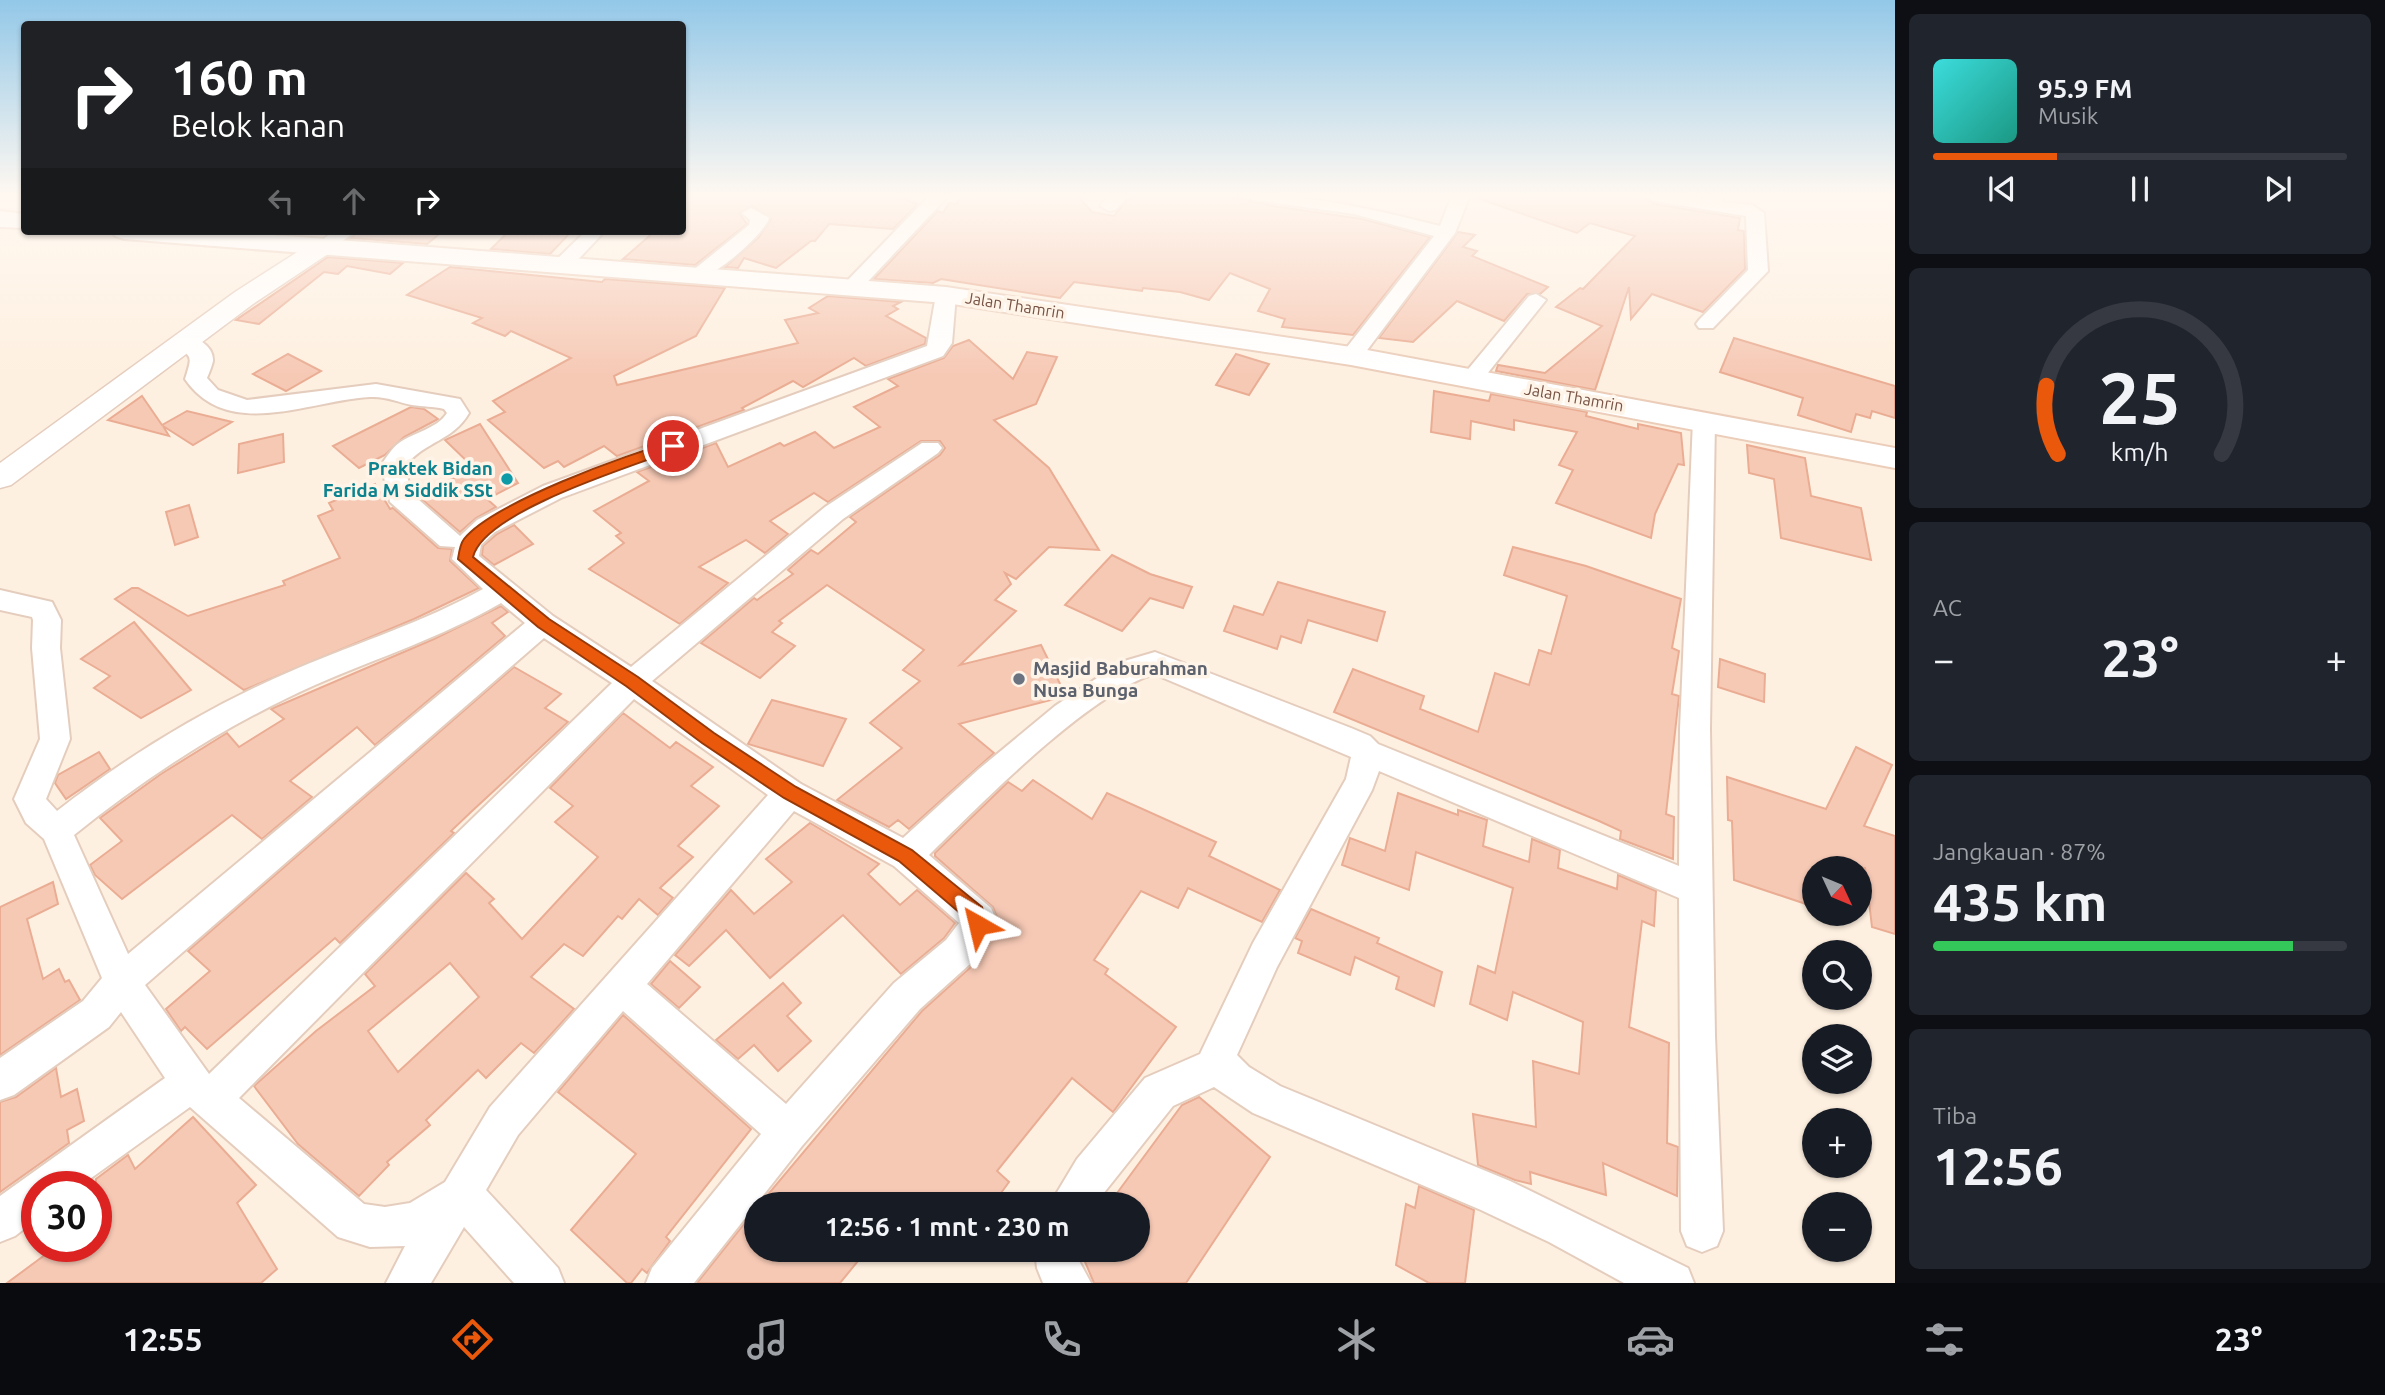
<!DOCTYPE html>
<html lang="id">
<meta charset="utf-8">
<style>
body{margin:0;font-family:Ubuntu,sans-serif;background:#20242c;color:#f1f3f6;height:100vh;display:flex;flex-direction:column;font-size:26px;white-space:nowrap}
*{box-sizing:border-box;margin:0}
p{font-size:23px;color:#9ea1a6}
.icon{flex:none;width:38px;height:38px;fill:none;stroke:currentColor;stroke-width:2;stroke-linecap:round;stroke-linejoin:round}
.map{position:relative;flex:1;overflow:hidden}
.panel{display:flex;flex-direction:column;gap:14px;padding:14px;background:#0d0f14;width:490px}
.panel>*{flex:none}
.guide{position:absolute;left:21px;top:21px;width:665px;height:214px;border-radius:7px;box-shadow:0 2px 5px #0004;background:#202124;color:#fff;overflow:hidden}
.needle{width:46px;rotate:134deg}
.buttons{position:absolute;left:1802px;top:856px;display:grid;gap:14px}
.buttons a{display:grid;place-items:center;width:70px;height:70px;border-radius:50%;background:#171b24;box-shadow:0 2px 5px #0004;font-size:35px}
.speed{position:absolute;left:21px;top:1171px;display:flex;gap:14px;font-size:35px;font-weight:700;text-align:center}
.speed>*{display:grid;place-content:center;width:91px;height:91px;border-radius:50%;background:#171b24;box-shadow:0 2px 5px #0004;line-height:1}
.speed .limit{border:10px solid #d22;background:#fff;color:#111}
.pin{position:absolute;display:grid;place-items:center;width:60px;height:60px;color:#fff;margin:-30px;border:4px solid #fff;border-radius:50%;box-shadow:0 2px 7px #0007}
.me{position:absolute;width:77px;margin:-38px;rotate:323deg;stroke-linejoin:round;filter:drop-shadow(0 0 5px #0008)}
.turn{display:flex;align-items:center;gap:24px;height:147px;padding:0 35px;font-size:32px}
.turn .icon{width:91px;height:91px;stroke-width:2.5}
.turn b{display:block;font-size:49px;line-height:60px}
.lanes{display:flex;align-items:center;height:66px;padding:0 35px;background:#0003;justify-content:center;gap:35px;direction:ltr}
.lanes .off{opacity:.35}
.big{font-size:52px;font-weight:600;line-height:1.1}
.panel .card{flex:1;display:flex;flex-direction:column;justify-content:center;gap:10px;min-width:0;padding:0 24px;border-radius:10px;background:#20242c}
.panel .dial{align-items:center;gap:0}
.dial svg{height:182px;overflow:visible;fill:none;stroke:#363941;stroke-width:7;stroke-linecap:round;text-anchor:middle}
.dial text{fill:#f1f3f6;stroke:none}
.song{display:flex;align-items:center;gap:21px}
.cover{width:84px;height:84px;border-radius:10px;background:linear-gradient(135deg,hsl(180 70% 55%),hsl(170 70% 35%))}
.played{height:7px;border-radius:4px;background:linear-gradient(90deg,#ea580c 30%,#363941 30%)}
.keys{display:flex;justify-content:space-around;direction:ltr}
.heat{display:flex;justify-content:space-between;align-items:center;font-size:38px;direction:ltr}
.charge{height:10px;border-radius:5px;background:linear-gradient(90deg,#34c759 87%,#363941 0)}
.trip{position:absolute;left:744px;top:1192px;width:406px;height:70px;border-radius:35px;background:#171b24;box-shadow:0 2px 5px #0004;font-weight:600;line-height:70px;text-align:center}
.tab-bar{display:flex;height:112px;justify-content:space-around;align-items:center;background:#090b0e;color:#9ea1a6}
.tab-bar .icon{width:49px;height:49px}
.tab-bar .selected{color:#ea580c}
.tab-bar b{font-size:32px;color:#f1f3f6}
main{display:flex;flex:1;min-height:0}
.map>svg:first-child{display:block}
</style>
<main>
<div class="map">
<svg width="1895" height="1283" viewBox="0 0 1895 1283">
<rect width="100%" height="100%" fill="#fef0e0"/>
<g fill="#f6c9b5" stroke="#eaad94" stroke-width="2" fill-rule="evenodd">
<polygon points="682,195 893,195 918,204 893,229 829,224 815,241 811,241 776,268 744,258 738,268 725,267 759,237 771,219 752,206 739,213 747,224 695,265 623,259 655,231 682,231"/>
<polygon points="962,195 1077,195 1092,212 1114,216 1131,195 1225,195 1273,206 1362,219 1430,237 1353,335 1282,327 1285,319 1258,311 1270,289 1230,273 1209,300 1180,292 1143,288 1142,291 1074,282 1060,298 941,279 933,283 874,279 938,211 943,213 949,203 956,204"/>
<polygon points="1478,195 1643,195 1654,204 1740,218 1738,230 1744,231 1745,269 1703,312 1652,294 1631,319 1629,287 1595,390 1496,371 1498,365 1545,373 1602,326 1556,307 1580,288 1583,289 1635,236 1590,223 1577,233 1477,198"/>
<polygon points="359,231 443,231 427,244 351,238"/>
<polygon points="509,231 538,233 572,231 550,254 491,249"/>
<polygon points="1458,232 1475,235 1463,247 1477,251 1472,256 1548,287 1540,294 1527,294 1504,321 1457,301 1413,342 1379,338"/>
<polygon points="328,257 403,263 390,274 347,266 338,274 324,272 259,324 236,320"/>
<polygon points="450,267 602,282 605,279 725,288 696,336 614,376 617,385 798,343 785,320 818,313 809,308 828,296 901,302 893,306 898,309 886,316 926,338 925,344 866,366 854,358 803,387 793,381 742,408 744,410 617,456 604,446 564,467 558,461 544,468 488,420 505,412 493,401 571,358 511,331 505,336 473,323 482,318 407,295"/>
<polygon points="1734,338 1895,386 1895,418 1872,411 1870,418 1856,414 1851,432 1798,415 1803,398 1720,372"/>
<polygon points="969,340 1013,379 1027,352 1057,357 1036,404 994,420 1049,468 1099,550 1049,547 1016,579 1005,573 1011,584 995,600 1016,611 960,665 1041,645 1066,696 959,724 994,753 909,829 898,820 889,827 837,800 902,748 870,723 920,681 903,670 924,650 827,585 779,621 782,623 772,632 795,646 760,678 701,643 754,598 757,600 793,574 788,570 811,550 818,554 856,522 850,517 940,455 945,448 940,441 921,441 828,502 814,493 770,521 788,534 765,553 746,540 699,567 728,583 680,624 589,569 624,543 616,536 621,533 594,511 649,481 637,472 716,443 728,467 780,443 784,446 815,432 834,448 880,427 854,407 898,386 888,379 944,358 953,346"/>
<polygon points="288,354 321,371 286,391 253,374"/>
<polygon points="1236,354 1269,364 1249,395 1216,385"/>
<polygon points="1434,391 1489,401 1491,394 1587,412 1586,416 1638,429 1638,424 1681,433 1684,465 1678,464 1655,514 1651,538 1556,503 1573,470 1559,465 1577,432 1514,420 1514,430 1471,421 1470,439 1431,432"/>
<polygon points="142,396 162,425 187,411 232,422 193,445 163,426 169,436 108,420"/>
<polygon points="411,407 424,409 438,419 404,437 385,455 359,468 333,446"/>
<polygon points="480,424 518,483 487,499 496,507 476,518 460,532 418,496 474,468 445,440"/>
<polygon points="283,434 284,462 238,473 239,444"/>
<polygon points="1747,445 1805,458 1811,496 1861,508 1871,560 1781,538 1774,479 1749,473"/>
<polygon points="375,484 390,509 393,508 438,548 452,549 450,561 479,588 414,619 244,690 115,599 132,588 138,588 188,616 285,585 283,581 340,558 318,516 333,510 329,503"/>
<polygon points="189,505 198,537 175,545 166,512"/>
<polygon points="514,525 533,544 494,565 482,555 483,546 497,534"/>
<polygon points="1513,547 1586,566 1681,599 1672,648 1679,651 1672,694 1679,696 1666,814 1674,817 1673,859 1620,839 1621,831 1599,821 1334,712 1353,669 1424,696 1420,709 1478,732 1495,673 1529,685 1539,650 1551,654 1567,596 1504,575"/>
<polygon points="1112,555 1150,574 1192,587 1183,608 1150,598 1122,631 1065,605"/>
<polygon points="1278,582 1385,612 1377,641 1308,620 1301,643 1281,636 1277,649 1224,631 1234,606 1263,615"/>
<polygon points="501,606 508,612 492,623 505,636 375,745 357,727 290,781 312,797 262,839 232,815 122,899 95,875 90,865 122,841 100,818 161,774 227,733 239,747 284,719 271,709 434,639"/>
<polygon points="134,622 191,690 141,718 94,688 110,676 81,659"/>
<polygon points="1720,659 1765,674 1764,702 1718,687"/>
<polygon points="514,667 561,694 545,708 568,722 471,812 451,831 454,833 340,943 335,938 207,1049 185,1027 181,1031 166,1009 210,971 188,951"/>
<polygon points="772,700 846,719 823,766 748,744"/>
<path d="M623,713L670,748L676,742L713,767L691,786L719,806L678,846L693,857L660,888L673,898L658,915L639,899L622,919L618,916L583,956L564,944L531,977L574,1009L534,1053L521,1043L486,1078L478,1070L426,1120L430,1125L387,1162L389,1165L359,1196L298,1144L254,1086L316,1031L375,986L365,974L466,873L494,899L489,903L522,939L598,857L555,822L573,806L550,788ZM450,963L479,997L398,1072L368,1031Z"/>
<polygon points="1856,747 1892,765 1864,826 1895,836 1895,934 1872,927 1865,868 1815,868 1815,907 1734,880 1732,821 1728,820 1727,777 1826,809"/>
<polygon points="99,752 110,769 66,799 55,783 58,775"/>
<polygon points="1033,780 1092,819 1107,793 1216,842 1209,856 1280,890 1262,922 1188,888 1178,908 1141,891 1094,960 1108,969 1105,974 1176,1027 1113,1112 1072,1078 997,1171 1009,1182 993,1204 760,1204 922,1011 972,966 992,938 998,920 993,907 935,856 935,853 1008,782 1022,791"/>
<polygon points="1398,793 1458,815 1458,810 1487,820 1483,846 1529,862 1532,839 1560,850 1558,868 1617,889 1618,875 1656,891 1654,926 1642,921 1629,1027 1669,1043 1667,1143 1678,1147 1677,1196 1603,1163 1606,1195 1530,1172 1531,1184 1515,1180 1478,1165 1473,1114 1536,1127 1533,1061 1579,1074 1583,1022 1513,992 1507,1020 1470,1004 1478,966 1495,973 1513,888 1416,852 1409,890 1342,865 1350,838 1385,851"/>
<polygon points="810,823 879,864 868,874 900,905 917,890 955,923 944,938 901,974 843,915 770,978 726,930 689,966 675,955 731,890 754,914 792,882 766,859"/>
<polygon points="53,882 58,904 27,919 43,979 59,969 65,982 69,980 80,1000 0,1055 0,907"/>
<polygon points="1311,909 1379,938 1377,943 1442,972 1434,1006 1396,989 1399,977 1355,957 1350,975 1298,953 1302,941 1295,938"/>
<polygon points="670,961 700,987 679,1008 651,984"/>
<polygon points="783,983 801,1003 787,1016 811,1041 778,1071 754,1045 738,1059 716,1040"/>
<polygon points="623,1015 751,1129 666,1237 670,1241 647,1273 642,1269 631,1283 627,1283 571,1230 636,1154 558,1092"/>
<polygon points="56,1068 61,1097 77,1089 84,1121 67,1130 69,1143 0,1192 0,1102 16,1097"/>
<polygon points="1199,1097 1270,1157 1186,1283 1094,1283 1080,1250 1138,1250 1138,1204 1109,1204 1182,1105"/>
<polygon points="193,1117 256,1185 237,1203 277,1269 261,1283 7,1283 57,1246 96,1246 96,1179 128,1155 135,1169"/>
<polygon points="1419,1186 1474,1210 1465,1283 1429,1283 1396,1265 1406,1204 1415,1208"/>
<polygon points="756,1209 756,1250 867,1250 840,1283 697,1283"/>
</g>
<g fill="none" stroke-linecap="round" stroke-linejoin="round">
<defs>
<g id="minor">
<polygon points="930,195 949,195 860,290 846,290 843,286 846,282"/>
<polygon points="1109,195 1128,195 1115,210 1109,211 1100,206"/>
<path d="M1245,195C1313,195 1374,209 1440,226L1452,195H1470L1455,233L1359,361L1351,362L1340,356L1434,236L1354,214L1254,200Z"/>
<polygon points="1679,195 1704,199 1706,195 1724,195 1722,202 1752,205 1764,213 1768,271 1713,328 1699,328 1696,324 1699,320 1748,270 1746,216 1654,201 1645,196"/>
<path d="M751,208L769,218C764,235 709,283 692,279L689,275L692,271L749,225L750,220L742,213Z"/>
<polygon points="334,231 356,231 329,251 315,251 313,247"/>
<polygon points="586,231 605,231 570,268 556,268 553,264 556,260"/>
<path d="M946,289L956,295L952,343L943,356L561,498L495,532L481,545L479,556L553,616L631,667L825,507L922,443H938L942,448L938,453L843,519L652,681L801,784L903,838L979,769L1055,706L1121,662L1155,652L1351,728L1370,736L1378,744L1679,866L1680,729L1693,420L1696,415H1712L1715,420L1710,729L1715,1036L1723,1231L1717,1246L1702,1252L1687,1246L1681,1231L1679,898L1379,771L1372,790L1277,967L1237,1055L1249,1067L1280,1086L1510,1181L1688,1268L1694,1283H1624L1549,1242L1481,1210L1253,1113L1214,1087L1173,1106L1095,1204H1050L1077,1159L1145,1078L1200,1054L1253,943L1346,779L1351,757L1154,674C1087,695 981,804 929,855L991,908L996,919L990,936L970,964L920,1009L802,1146L694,1283H646L652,1268L761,1134L623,1011L518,1135L486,1190L558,1268L564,1283H514L464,1227L431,1283H386L405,1246L370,1247L338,1237L190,1107L80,1186H37V1219L15,1236L0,1242V1196L165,1078L121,1012L109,1027L14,1095L0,1100V1058L83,1001L102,978L44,839L26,823L14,799L40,739L32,648L33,620L32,617L0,610V590L52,602L61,620L60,648L70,739L46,799L57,811C130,754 211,705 296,669C359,642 424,622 483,589L452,559L455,547L440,546L390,502L381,465C386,458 392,448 399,443C414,432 437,429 447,413L444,409C433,406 423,407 412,405C397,402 386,396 370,397C310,400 228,442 185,379C194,351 190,360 174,341L178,337C191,333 214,344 213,361C212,366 209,373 207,378L218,390L247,400L376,384L460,399L469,413C453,441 425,441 405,466L411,493L460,536L477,520L543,486L927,346L936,295ZM501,603L525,623L128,954L74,835C148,775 228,724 315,685C377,658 442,637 501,603ZM544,638L612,683L209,1074L145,985ZM634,699L768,795L490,1107L445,1182L410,1203L385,1207L364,1204L239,1098ZM794,811L894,866L959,923L946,940L894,983L786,1104L647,984Z"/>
<polygon points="1536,294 1546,300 1479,384 1463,384 1460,379 1529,296"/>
<polygon points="1035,1250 1077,1250 1078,1259 1091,1283 1043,1283 1037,1268"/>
</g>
<polygon id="tertiary" points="322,240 331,242 334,247 331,252 253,304 11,485 0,488 0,463 235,292 313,242"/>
<g id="secondary">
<polygon points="0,211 24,214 24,228 0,227"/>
<polygon points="111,231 223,231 946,287 1351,347 1895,448 1895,468 1351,365 946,303 124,239 115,236"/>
</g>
</defs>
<use href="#minor" stroke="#e5cdbe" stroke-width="4"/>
<use href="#tertiary" stroke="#e5cdbe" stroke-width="3"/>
<use href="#secondary" stroke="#ebcdba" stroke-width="4"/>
<use href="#minor" fill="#fff" fill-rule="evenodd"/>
<use href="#tertiary" fill="#fff" fill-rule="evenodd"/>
<use href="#secondary" fill="#fff" fill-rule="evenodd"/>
</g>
<linearGradient id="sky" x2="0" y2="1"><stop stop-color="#93c8e8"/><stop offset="0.52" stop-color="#fff8f1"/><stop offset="1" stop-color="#fff8f1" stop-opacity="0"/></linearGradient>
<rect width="1895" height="375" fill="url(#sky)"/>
<path fill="#ea580c" stroke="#983908" stroke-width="2" d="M673,442L680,446L678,449C633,466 484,511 473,557L549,619L638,677L714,733L796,787L912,850L982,907L988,925L985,932L978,935L971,932L967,919L899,861L784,798L702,743L626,686L538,627L458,559C459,552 460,544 464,539C493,503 627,454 673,442Z"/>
<circle fill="#0f9aa8" stroke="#fff4e8" stroke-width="2.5" cx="507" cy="479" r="7"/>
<circle fill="#6b7280" stroke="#fff4e8" stroke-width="2.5" cx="1019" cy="679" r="7"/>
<g text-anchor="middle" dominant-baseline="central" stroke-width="7" stroke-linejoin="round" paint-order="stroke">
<g font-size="16" fill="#775345" stroke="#fff4e8">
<text transform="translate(1015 305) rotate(9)">Jalan Thamrin</text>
<text transform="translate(1574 397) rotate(10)">Jalan Thamrin</text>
</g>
<g font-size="19" font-weight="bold" fill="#0d838f" stroke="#fff4e8" text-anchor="end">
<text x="493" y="468">Praktek Bidan<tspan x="493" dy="22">Farida M Siddik SSt</tspan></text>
</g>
<g font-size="19" font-weight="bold" fill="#5b616d" stroke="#fff4e8" text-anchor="start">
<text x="1033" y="668">Masjid Baburahman<tspan x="1033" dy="22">Nusa Bunga</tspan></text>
</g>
</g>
</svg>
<div class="buttons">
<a><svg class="needle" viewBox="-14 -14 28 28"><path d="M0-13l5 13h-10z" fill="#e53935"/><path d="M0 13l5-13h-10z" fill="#9ea1a6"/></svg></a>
<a><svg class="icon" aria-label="search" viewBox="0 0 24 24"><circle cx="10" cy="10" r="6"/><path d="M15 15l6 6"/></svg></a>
<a><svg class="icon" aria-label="layers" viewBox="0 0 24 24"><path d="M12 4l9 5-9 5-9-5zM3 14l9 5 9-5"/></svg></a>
<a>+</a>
<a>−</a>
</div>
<div class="speed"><div class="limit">30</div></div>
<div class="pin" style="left:673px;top:446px;background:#d93025"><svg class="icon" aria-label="arrive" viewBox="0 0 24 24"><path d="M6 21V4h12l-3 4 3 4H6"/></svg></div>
<svg class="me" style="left:978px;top:925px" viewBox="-20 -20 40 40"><path d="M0-17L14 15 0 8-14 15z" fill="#ea580c" stroke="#fff" stroke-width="4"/></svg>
<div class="trip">12:56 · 1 mnt · 230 m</div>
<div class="guide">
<div class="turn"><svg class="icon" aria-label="right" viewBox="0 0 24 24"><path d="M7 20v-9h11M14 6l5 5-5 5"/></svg><div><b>160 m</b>Belok kanan</div></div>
<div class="lanes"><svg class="icon off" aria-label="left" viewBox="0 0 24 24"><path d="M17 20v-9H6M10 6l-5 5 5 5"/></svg><svg class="icon off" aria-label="ahead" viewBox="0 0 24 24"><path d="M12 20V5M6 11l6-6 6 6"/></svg><svg class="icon" aria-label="right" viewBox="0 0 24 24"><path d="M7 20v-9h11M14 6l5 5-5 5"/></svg></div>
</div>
</div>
<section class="panel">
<div class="card">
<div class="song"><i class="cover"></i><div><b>95.9 FM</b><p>Musik</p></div></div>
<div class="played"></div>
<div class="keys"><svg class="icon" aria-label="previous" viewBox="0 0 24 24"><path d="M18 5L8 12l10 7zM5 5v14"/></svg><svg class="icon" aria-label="pause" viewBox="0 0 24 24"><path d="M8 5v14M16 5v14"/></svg><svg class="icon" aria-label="next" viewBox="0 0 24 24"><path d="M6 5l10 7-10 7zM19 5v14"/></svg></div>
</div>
<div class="card dial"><svg viewBox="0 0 100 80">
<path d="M14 69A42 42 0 1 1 86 69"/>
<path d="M14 69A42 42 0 0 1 9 39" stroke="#ea580c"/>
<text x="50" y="56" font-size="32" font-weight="700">25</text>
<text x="50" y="72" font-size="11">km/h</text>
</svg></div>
<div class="card"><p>AC</p>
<div class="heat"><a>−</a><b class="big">23°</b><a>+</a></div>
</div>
<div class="card"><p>Jangkauan · 87%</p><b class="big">435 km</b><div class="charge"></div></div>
<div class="card"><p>Tiba</p><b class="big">12:56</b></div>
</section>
</main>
<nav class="tab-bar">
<b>12:55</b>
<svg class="icon selected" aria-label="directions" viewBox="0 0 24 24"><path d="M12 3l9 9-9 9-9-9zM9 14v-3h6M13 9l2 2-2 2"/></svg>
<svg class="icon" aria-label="music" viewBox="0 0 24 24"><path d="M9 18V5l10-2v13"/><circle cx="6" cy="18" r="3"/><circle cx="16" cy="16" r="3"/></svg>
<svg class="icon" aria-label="phone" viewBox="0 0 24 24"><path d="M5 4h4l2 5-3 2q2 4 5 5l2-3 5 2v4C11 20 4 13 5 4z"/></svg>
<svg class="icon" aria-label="climate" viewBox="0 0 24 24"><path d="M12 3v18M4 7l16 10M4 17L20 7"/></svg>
<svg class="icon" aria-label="car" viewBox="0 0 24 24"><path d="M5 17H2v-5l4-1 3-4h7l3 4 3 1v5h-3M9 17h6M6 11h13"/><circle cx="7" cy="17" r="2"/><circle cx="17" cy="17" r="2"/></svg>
<svg class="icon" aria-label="filters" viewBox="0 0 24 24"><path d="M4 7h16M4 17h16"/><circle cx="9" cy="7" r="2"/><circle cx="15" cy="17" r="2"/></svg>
<b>23°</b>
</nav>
